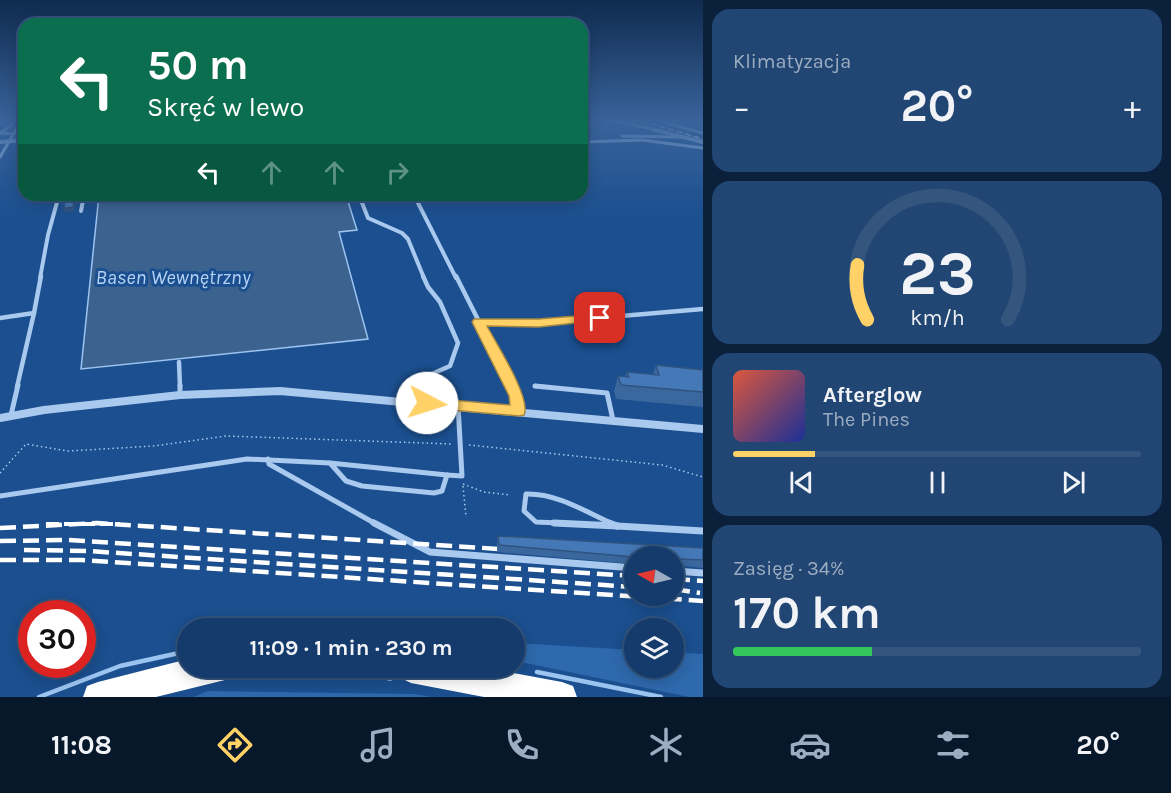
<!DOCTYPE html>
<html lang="pl">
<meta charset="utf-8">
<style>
body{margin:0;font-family:Karla,sans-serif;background:#214673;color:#f1f3f6;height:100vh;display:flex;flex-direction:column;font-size:22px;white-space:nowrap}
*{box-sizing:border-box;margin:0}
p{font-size:20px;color:#9dadc1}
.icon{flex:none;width:33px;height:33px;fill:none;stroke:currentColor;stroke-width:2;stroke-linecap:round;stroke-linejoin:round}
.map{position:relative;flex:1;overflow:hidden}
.side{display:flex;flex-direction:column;gap:9px;padding:9px;background:#0b203b;width:468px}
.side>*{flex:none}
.banner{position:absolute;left:18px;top:18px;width:570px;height:183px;border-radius:18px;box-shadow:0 3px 15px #0003,0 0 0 2px #33557e;background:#0b6e4f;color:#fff;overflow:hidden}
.needle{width:39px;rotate:278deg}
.buttons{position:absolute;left:624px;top:546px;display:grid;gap:12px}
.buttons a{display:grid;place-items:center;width:60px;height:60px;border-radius:50%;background:#143b6b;box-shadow:0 3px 15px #0003,0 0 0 2px #33557e;font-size:30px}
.speed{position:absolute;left:18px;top:600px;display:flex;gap:12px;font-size:30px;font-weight:700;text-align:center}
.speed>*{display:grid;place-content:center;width:78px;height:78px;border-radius:50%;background:#143b6b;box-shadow:0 3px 15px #0003,0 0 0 2px #33557e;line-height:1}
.speed .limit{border:9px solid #d22;background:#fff;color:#111}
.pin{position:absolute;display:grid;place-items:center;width:51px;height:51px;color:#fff;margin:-26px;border-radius:12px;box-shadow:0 3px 9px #0006}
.me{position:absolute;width:66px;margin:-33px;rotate:95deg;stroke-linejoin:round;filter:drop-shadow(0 0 4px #0008)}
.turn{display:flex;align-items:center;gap:21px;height:126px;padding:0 30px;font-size:27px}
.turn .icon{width:78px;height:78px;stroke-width:2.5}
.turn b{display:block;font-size:42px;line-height:51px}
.lanes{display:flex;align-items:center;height:57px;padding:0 30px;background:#0003;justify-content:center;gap:30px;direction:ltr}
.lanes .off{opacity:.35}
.big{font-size:45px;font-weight:700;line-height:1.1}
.side .card{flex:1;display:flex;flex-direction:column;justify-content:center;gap:9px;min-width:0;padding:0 21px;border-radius:18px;background:#214673}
.side .dial{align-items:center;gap:0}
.dial svg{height:156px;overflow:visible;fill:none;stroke:#33557e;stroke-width:7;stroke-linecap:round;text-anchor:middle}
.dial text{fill:#f1f3f6;stroke:none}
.song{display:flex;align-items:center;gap:18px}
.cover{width:72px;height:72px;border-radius:9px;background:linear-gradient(135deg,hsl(10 70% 55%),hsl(230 70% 35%))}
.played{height:6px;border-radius:3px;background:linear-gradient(90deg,#ffd166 20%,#33557e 20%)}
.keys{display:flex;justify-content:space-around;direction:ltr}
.heat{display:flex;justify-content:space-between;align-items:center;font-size:33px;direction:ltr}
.charge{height:9px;border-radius:4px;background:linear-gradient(90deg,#34c759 34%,#33557e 0)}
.trip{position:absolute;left:177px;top:618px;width:348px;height:60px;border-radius:30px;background:#143b6b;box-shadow:0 3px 15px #0003,0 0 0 2px #33557e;font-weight:700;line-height:60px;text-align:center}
.menu{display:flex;height:96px;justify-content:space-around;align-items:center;background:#08182b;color:#9dadc1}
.menu .icon{width:42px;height:42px}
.menu .current{color:#ffd166}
.menu b{font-size:27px;color:#f1f3f6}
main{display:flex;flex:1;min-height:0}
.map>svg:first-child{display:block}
</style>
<main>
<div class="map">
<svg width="703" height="697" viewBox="0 0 703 697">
<rect width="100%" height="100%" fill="#1b4f8f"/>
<g fill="#2e69ad">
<polygon points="517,643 634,650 634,668 674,668 674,652 703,654 703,697 689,697 521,662"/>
<polygon points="208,691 415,694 432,697 193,697"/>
</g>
<polygon fill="#3c6290" stroke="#9cc4f0" stroke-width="1.5" points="99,195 346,195 357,230 339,232 368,339 81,369"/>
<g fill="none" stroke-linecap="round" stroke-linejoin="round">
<g stroke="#9cc4f0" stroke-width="4.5">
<polyline points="537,672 661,697"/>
<polyline points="39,697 120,666 188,651"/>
</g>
<g stroke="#a9c9ee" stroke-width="1.5" stroke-dasharray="1.5 3" stroke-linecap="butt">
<polyline points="469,445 662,465 703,477"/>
<polyline points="0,473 26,444 68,451 154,446 226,436 452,444"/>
<polyline points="463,484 484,492 511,495"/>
<polyline points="463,486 466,517"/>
</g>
<polyline stroke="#a9c9ee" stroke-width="2" stroke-dasharray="4.5 7" stroke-linecap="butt" points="238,679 316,675 395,680"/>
<g stroke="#a9c9ee" stroke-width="3">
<polyline points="614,121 648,128"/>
<polyline points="660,121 703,133"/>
<polyline points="0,133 14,134"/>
<polyline points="0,133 12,125"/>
<polyline points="622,136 680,137"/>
<polyline points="582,142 642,140 703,148"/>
<polyline points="0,157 21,121"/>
</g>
<g stroke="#a9c9ee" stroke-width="4">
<polyline points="359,195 368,218 402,233 408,239 424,278"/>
<polyline points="414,195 456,278"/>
<polyline points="81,211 84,195"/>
<polyline points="40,278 48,235 59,195"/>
</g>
<g stroke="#a9c9ee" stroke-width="4.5">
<polyline points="423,276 428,287 440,302 458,343 450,366 427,376 425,387"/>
<polyline points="456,276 512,387"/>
<polyline points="34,313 41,276"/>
<polyline points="0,318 34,313 17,387"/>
<polyline points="479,322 539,323 703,309"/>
<polyline points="179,362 180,387"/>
<polyline points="535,386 544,387"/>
</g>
<g stroke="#a9c9ee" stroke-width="5">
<polyline points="180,385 180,395"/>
<polyline points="425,385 427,403"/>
<polyline points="512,385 517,396 519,411"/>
<polyline points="535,386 607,393 613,420"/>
<polyline points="11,415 18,385"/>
<polyline points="268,459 269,464 376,524"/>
<polygon points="330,463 447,475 442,491 434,493 362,486 346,481"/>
<polyline points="447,475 462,476 458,405"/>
<polyline points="0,496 247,459 330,463"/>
<path d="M582,524L536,522L524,511L526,494C557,493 586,512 613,524"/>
</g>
<g stroke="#a9c9ee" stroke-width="7">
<polyline points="374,523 430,552 634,568"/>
<polyline points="554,523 617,526"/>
<polyline points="609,523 617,526"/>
<polyline points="617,526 703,531"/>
<polyline points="674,571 703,573"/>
</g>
<g stroke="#a9c9ee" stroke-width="4">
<polyline points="652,129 703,142"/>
<polyline points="0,142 24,140"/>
</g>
<polyline stroke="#a9c9ee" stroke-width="8" points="0,418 44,410 180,395 280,391 703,429"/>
<g fill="#fff" fill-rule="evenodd">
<polygon points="188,659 188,668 238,668 233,678 156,697 83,697 87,686 98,682"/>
<polygon points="396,668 487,668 562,682 573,686 577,697 484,697 411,683 401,678"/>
</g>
<polyline stroke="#fff" stroke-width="1.5" stroke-dasharray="6 3" stroke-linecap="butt" points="642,121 703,139"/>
<polyline stroke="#fff" stroke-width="4" stroke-dasharray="13 5" stroke-linecap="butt" points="46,524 120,524"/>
<g stroke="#fff" stroke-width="4.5" stroke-dasharray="16 7" stroke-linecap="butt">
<polyline points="0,528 97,523 515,550"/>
<polyline points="0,541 68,540 634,576"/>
<polyline points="24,550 88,551 634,587"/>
<polyline points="0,560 82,560 703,601"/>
<polyline points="674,579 703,581"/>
<polyline points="674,589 700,593"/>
</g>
</g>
<g fill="#3a679d">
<polygon points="656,365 703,370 703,407 616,399 614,391 618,376 625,377 627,372 653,374"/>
<polygon points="498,536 703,548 703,568 674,565 674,556 634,556 634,564 497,552 497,543"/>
</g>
<g fill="#305480">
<polygon points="75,196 76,200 74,211 65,212 64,208"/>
<polygon points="678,559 674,565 674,566 674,560"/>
</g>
<g fill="#4478b7" stroke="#305480" stroke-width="1.5">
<polygon points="75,196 73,207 64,208 66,197"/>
<polygon points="656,365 703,370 703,392 621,385 618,376 629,377 627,372 659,375"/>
<polygon points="498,536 703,548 703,560 678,559 674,560 674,556 634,557 499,545"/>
</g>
<linearGradient id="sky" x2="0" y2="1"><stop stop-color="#0f2b4f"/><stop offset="0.55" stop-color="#39639b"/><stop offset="1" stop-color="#39639b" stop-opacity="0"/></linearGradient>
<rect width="703" height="219" fill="url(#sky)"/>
<path fill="#ffd166" stroke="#a68842" stroke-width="1.5" d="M600,314L604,315L606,318L604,320L539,327L487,326C496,343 532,399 524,415L519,416L427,408L419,403L427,398L510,405L509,396L472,322L474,319H539Z"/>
<g text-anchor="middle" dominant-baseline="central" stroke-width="6" stroke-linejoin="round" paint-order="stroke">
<g font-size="20" font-style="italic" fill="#b5d3f5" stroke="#1b4f8f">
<text x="173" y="277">Basen Wewnętrzny</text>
</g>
</g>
</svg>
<div class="buttons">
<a><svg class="needle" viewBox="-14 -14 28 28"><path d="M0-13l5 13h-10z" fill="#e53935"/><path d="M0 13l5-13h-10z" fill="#9dadc1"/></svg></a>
<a><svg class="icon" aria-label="layers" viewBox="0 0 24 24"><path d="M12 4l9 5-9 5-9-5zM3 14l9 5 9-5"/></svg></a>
</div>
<div class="speed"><div class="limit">30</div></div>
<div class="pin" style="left:600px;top:318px;background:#d93025"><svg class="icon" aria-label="arrive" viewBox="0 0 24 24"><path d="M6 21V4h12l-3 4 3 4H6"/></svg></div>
<svg class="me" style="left:427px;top:403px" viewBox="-20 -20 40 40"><circle r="19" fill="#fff"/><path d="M0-13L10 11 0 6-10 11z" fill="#ffd166"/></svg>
<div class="trip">11:09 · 1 min · 230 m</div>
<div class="banner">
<div class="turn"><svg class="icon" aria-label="left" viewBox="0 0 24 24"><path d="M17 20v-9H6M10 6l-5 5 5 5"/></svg><div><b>50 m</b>Skręć w lewo</div></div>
<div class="lanes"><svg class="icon" aria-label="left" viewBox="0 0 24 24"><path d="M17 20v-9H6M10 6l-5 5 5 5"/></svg><svg class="icon off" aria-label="ahead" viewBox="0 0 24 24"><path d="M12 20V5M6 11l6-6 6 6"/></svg><svg class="icon off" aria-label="ahead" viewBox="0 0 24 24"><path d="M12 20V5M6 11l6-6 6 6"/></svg><svg class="icon off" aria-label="right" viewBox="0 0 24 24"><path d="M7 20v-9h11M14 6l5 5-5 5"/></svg></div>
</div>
</div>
<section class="side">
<div class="card"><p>Klimatyzacja</p>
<div class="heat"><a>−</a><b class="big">20°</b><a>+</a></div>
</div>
<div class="card dial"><svg viewBox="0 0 100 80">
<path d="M14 69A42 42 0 1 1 86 69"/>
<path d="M14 69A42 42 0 0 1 9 41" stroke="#ffd166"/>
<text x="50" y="56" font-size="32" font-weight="700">23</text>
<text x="50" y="72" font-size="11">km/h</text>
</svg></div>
<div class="card">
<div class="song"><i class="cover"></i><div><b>Afterglow</b><p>The Pines</p></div></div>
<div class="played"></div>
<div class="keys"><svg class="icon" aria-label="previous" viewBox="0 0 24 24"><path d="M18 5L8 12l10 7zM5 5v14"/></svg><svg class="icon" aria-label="pause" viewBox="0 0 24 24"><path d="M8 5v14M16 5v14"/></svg><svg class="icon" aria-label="next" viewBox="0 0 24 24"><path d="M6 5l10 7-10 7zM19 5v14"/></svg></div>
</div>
<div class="card"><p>Zasięg · 34%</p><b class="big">170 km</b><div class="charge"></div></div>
</section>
</main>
<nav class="menu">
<b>11:08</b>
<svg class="icon current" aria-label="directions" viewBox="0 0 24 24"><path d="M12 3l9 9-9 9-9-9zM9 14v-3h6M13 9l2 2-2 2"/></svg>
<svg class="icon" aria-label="music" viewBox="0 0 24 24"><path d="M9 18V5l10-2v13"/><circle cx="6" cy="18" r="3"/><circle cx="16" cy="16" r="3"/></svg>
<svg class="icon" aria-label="phone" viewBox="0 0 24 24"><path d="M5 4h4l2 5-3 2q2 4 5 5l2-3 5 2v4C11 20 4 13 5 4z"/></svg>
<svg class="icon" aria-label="climate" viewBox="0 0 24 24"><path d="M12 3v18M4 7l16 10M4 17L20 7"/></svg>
<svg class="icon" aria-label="car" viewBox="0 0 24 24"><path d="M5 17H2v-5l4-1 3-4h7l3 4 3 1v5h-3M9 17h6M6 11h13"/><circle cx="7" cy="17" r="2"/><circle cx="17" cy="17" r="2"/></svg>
<svg class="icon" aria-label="filters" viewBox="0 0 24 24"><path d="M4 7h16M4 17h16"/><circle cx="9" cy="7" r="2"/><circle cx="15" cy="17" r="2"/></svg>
<b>20°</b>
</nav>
